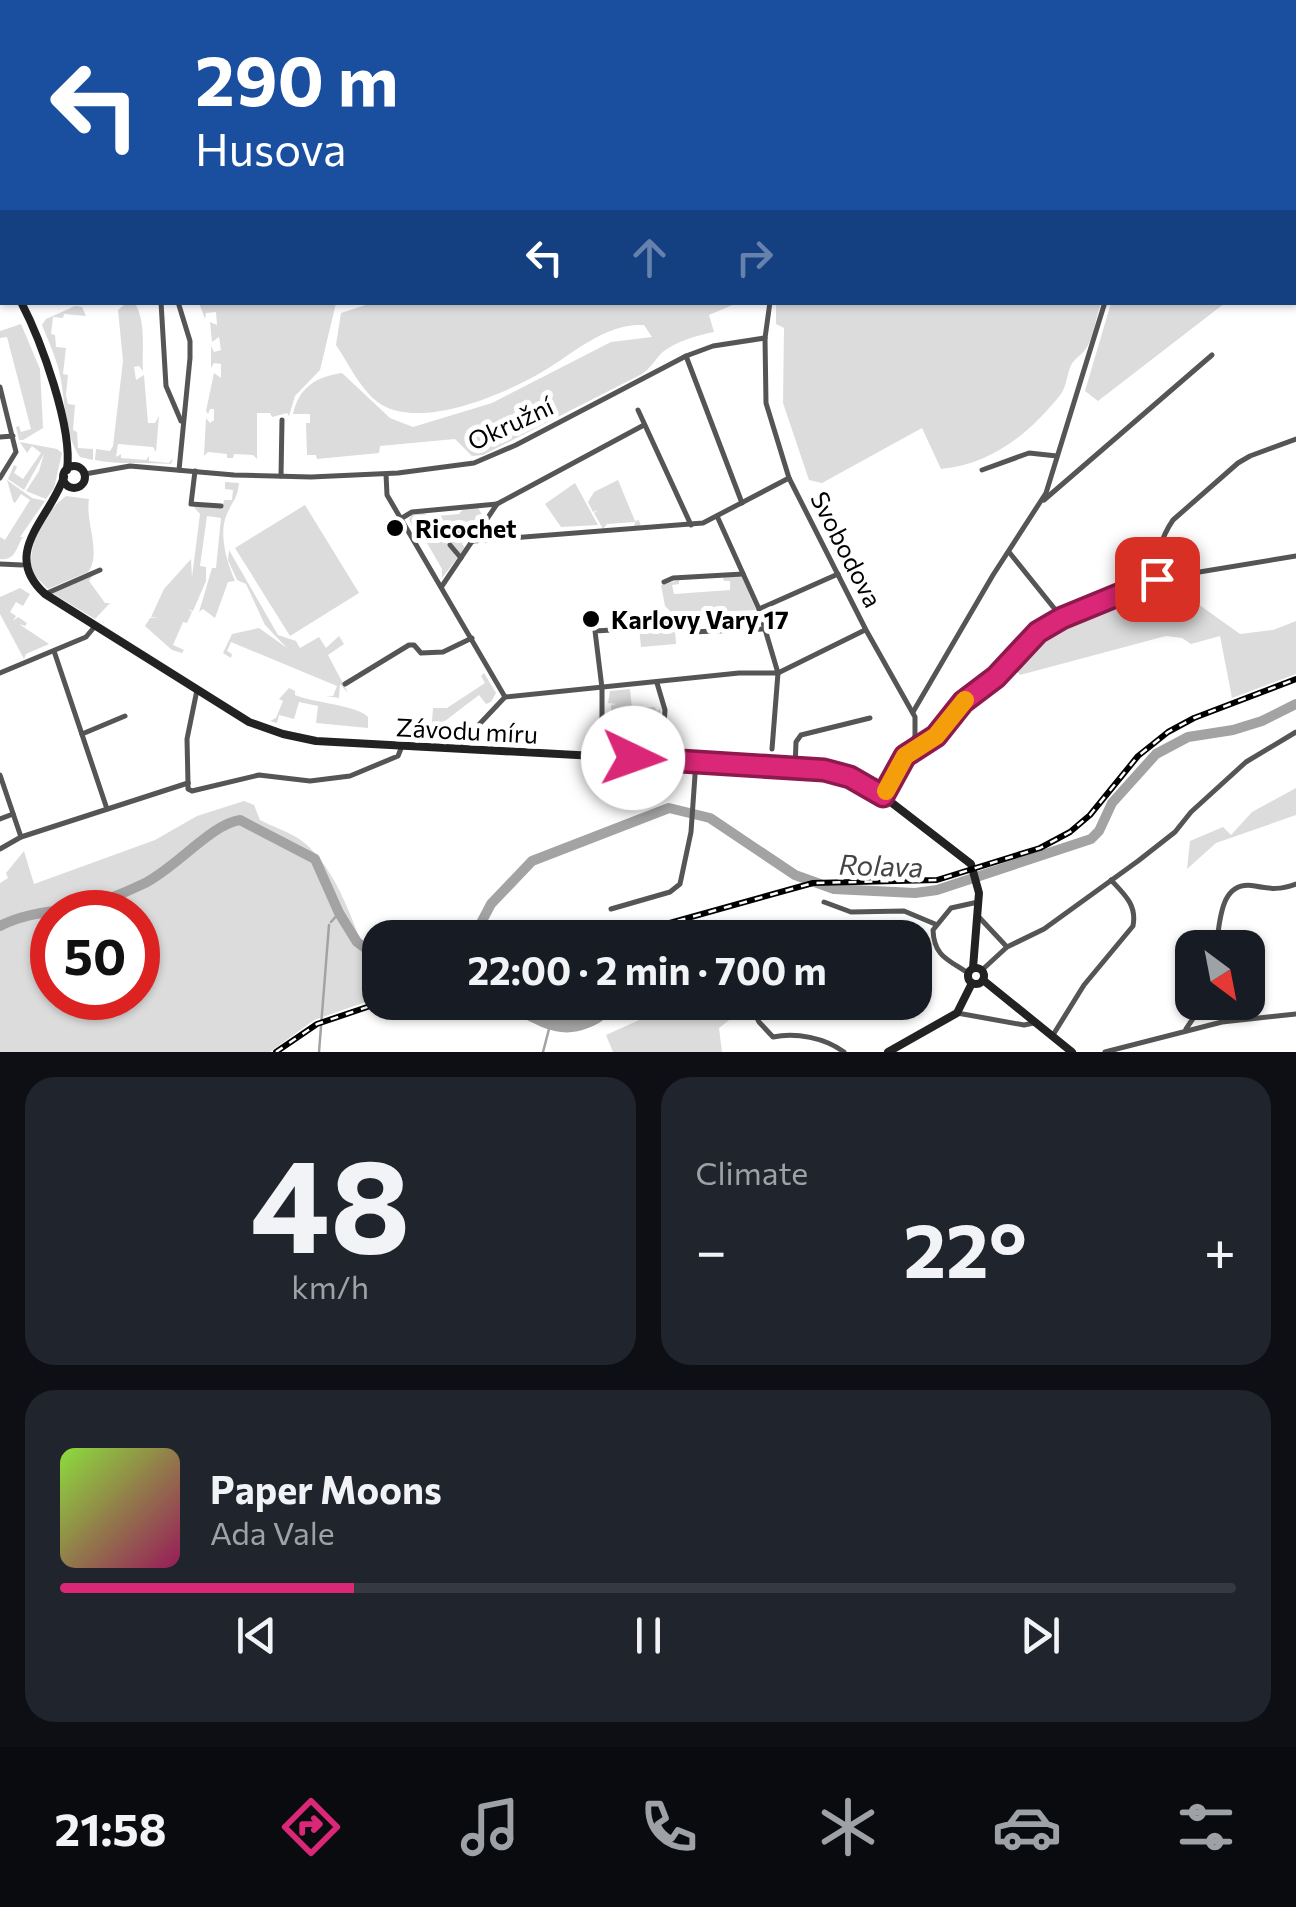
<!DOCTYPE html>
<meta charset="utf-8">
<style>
body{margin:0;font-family:Commissioner,sans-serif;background:#20242c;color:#f1f3f6;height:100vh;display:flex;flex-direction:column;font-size:38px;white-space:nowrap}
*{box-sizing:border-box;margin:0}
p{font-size:32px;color:#9ea1a6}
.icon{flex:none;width:55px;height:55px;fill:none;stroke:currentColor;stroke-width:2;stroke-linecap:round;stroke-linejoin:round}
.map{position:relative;height:1052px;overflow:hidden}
.panel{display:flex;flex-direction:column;gap:25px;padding:25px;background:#0d0f14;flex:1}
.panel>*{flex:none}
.hud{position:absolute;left:0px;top:0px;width:1298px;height:305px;box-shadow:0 2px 8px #0004;background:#1a4fa0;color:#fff;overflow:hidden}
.needle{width:65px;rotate:148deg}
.fabs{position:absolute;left:1175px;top:930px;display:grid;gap:20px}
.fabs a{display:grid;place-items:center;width:90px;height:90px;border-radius:20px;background:#171b24;box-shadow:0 2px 8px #0004;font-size:50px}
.speed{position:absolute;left:30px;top:890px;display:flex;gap:20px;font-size:50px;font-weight:700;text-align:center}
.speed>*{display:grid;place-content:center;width:130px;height:130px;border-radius:50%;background:#171b24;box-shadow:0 2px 8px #0004;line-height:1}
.speed .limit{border:15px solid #d22;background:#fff;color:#111}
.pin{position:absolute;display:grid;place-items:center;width:85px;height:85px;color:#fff;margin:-42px;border-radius:20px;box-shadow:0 5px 15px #0006}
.me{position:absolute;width:110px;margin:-55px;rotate:93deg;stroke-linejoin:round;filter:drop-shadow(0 0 8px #0008)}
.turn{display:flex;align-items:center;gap:35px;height:210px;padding:0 30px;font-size:45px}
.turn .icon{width:130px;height:130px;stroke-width:2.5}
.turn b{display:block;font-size:70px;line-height:85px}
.lanes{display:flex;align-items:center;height:95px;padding:0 30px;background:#0003;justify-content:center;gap:50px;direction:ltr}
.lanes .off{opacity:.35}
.big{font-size:75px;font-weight:700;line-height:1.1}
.panel .widget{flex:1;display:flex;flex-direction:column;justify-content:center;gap:15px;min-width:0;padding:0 35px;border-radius:30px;background:#20242c}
.panel .dial{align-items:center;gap:0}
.dial b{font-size:130px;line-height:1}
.song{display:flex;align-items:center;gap:30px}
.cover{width:120px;height:120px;border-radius:15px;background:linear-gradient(135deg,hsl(90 70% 55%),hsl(330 70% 35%))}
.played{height:10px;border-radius:5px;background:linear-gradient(90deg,#db2777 25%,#363941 25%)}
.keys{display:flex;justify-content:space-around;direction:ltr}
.heat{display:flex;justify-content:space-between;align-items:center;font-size:55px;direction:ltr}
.panel .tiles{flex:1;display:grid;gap:25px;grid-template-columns:1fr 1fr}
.widget:last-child{grid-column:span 2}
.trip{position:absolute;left:362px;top:920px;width:570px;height:100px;border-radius:30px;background:#171b24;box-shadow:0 2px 8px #0004;font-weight:700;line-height:100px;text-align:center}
.tabs{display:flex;height:160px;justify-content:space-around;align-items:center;background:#090b0e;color:#9ea1a6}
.tabs .icon{width:70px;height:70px}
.tabs .current{color:#db2777}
.tabs b{font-size:45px;color:#f1f3f6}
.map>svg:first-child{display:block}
</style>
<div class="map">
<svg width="1296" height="1052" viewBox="0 0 1296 1052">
<rect width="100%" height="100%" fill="#fff"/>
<g fill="#dcdcdc" fill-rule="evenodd">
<path d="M776,302H1101V303C1096,316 1094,335 1087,347C1083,354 1075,358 1071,365C1067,374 1067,385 1061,394C1031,432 993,464 941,469L922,428L822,483L809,480L783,403L784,328L776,324Z"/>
<path d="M123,303H135C146,322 142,347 143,371L139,366L134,367L136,380L144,375L148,423H155L159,416L156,452L153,447L118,444L116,457L121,454V458L146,460L149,456V461L169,463L173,458L171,464C146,462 119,465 95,460L96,449L110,451L113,446L123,361L118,310L124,305Z"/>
<polygon points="199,303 336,303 320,370 295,396 289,416 287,413 272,417 270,413 257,413 257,459 253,455 234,454 233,458 227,458 227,454 208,452 204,456 206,418 210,423 214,420 214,409 210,409 208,414 206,411 214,373 221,378 221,364 214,363 211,368 211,346 214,352 221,350 219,337 212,342 210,322 217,325 216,312 206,313 205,319"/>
<path d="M372,303V302L737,303L709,315L714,332C698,335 670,343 659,356C653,363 650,368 642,374L483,455L472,456L455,439L380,446L379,453L317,459L316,455H307L306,423H310V414H293C299,387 316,377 342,373L390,418L413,427L492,403L611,342L652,337L644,325C605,323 574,353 542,372C504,394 424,429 382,405C362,393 349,364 336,345L341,313Z"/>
<polygon points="1111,303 1111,302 1225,303 1098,401 1085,391"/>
<path d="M75,306L82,307L86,316L64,314L63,318L53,317L51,334L55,335L56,347L66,348L63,374L68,375L66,395L68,404L75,405L73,430L77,432L78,448L93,449V460L80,457C63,432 66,399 59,371C55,355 48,340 42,325L46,319Z"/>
<polygon points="21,324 40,369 43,428 23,440 19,440 16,427 19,426 21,432 31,429 7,337 0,338 0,331"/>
<polygon points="20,442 57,449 62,453 54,488 46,499 26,491 39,471 44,454 24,490 8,479 14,465 17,467 14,473 23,479 41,453 32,446 27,453"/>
<path d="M7,480L32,498L45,501L20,537H23C16,547 16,561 0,559V537L5,540L30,500L21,494L15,503L13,501Z"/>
<polygon points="618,480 635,521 639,520 641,526 634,527 635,522 607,524 603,529 594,513 598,510 593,512 588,502 594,492"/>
<path d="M225,482L239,483C237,500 233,500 227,514C218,534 227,562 235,581L228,582L215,618L203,609L199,612L212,568H216L221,518L207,516L200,566L206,567V581L193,611L188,609L192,612L187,623L183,622L173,645L184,650L182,653L172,650L145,626L150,618H158L151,617L164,589L191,559L192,577L200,514L193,506L222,508L224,500H232L233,490L225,489Z"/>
<polygon points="575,483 598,525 561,527 545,504"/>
<path d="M66,496L89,499C85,522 102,554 88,572L48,589L32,573C27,546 42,514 66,496Z"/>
<polygon points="305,505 359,593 290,636 235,548"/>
<polygon points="478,508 485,519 479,520 462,544 465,548 442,578 442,569 423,536 416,536 409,519 412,515 423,512 428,517 459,514 463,509"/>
<polygon points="229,550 278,635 296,641 300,648 319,637 326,648 339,636 344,644 328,655 348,693 340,684 339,698 326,696 333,696 337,686 231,642 227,651 232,654 231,658 223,653 232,634 259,628 287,648 265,625 246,584 237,580 228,560"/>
<polygon points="94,574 89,581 105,603 110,603 95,619 52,593"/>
<polygon points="738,576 742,577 756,610 674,614 676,644 641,647 638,617 673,614 665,606 661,585 679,580 679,584 672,585 674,594 730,590 730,581 724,581 723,577"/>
<polygon points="20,588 30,594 23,606 16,602 10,612 16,616 13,621 18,617 27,623 25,626 19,624 49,644 26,654 24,659 0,614 0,597"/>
<polygon points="1188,588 1198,604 1240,634 1273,630 1296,621 1296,674 1232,698 1220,636 1191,644 1182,638 1166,636 1020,675 1012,666 1054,635 1128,603"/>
<polygon points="484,673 496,693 491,702 486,704 479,695 441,724 446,733 453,729 455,732 443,739 437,737 438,725 434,724 433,740 424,739 425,736 431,735 433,708 447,708 485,683 481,676"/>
<path d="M289,688L295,691V695C314,703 357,705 368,717V728L316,723L318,706L299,702L294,719L279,715L277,723L270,721L276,718L283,701L279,699Z"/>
<polygon points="630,689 632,708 654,707 658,711 660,708 661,725 658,716 648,716 646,745 657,746 660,739 660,752 611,749 611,737 614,737 614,743 624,743 626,715 615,714 614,723 611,722 611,705 617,704 608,703 610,691"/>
<polygon points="1296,788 1296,815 1216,843 1187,869 1190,841 1223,827 1231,835 1252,812"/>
<path d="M244,801L254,805L260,820C273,827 290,832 302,841C337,867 357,931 371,972L380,975V997L314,1020L270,1052H0V883L8,878L6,873L24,851L34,884L155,840L197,816ZM138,912V998H52V912Z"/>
<polygon points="667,1003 727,1003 733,1017 719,1028 722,1052 613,1052 606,1035 668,1007"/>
</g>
<path fill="#a3a3a3" d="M519,1003V1002L618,1003C611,1021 581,1035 561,1032C548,1031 533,1023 521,1017L517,1008Z"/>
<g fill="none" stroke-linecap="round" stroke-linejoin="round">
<g stroke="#a3a3a3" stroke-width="2.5">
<polyline points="331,922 339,913"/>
<polyline points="319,1052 329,925"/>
<polyline points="543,1052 549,1029"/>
</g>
<g stroke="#a3a3a3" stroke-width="10">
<path d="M0,926C26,912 55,912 84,906C103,902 124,893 143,884C175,869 211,824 240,820L315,859L339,913L357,942L380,959"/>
<polyline points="473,938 491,904 532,861 669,808 710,818 795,875 834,889 915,893 937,890 1091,839 1099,831 1112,803 1156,754 1188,737 1233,730 1262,721 1296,704"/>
</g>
<g stroke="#555" stroke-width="5">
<polyline points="194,0 195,2"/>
<polyline points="287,0 288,2"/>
<polyline points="767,0 769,2"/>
<polyline points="222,2 227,0"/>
<polyline points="0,44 2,46"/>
<polyline points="161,302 166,386 181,421"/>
<polyline points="178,302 190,341 190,358 179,470"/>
<polyline points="770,302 765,338 766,403 789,478 866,630 915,717 915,736 883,796"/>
<polyline points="686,356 742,503"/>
<polyline points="0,387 16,452 0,478"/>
<polyline points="638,410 691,525"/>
<polyline points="0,437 13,436"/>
<polyline points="982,470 1029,453 1057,456"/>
<polyline points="195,471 191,504 221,506"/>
<polyline points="85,474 130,466 234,475 311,477 398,473 474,463 516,445 686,356 713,346 765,338"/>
<polyline points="386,474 387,495 505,697 456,749"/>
<polyline points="281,476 282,420"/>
<polyline points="1044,500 1212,355"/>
<polyline points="717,516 759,609 778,673 772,749"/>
<polyline points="402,518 412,512 497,504"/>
<polyline points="473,541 703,523 789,478"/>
<polyline points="450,545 461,558"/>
<polyline points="1009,552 1062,618"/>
<polyline points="0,564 22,565"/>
<path d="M1157,579C1154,559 1162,536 1173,520L1238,463L1250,456L1296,439"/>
<polyline points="664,582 673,578 743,574"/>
<polyline points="442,586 497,504 644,425"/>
<polyline points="45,594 100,570"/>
<polyline points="759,609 838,574"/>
<polyline points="691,632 763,629"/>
<polyline points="54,651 107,809"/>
<polyline points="0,673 86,637 96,625"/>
<polyline points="657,683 665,710 663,740"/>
<polyline points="345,684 409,645 414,645 421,653 443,652 472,638"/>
<polyline points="505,697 739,673 778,673 865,630"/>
<polyline points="913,712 993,575 1046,493 1105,302"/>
<polyline points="82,734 125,716"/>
<polyline points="907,755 936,737 963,702 996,677 1019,649 1050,624 1157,579 1296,556"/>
<polyline points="602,757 602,688 595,631 612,630"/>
<polyline points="795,767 796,742 801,735 870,718"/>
<polyline points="0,775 21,837"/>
<polyline points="188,783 188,789 192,791 259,775 310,781 350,776 398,756 402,746"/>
<polyline points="188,783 187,739 197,690"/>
<polyline points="0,819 13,814"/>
<polyline points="0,849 21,837 188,783"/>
<polyline points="824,902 851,912 904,911 935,924"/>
<polyline points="611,909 670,892 680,884 691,832 696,761"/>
<polyline points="977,915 1007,947"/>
<path d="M1216,948C1220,924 1219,879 1255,886C1271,889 1280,890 1296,884"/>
<polyline points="982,970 1007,947 1044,929 1138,861 1175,832 1191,812 1246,762 1296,732"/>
<path d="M968,973C949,960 934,957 933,930L951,908L978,902"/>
<path d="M749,1002L759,1022L773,1037C796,1032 825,1038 844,1052"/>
<polyline points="957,1013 1024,1025 1034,1023"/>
<polyline points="1186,1029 1204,1002"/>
<path d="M1053,1035L1084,985L1133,926C1137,905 1125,895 1111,880"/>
<polyline points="1105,1052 1222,1022 1296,1014"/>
</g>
<g stroke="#222" stroke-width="8">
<polyline points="398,2 403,0"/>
<polyline points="0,151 2,150"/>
<polyline points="0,269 2,273"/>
<path d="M21,302C41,340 73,428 67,470"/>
<circle cx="74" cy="477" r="11"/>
<path d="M64,477C49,520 0,553 45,594L249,722L283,734L316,741L780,766L835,772L856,780L883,796L971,864L979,893L973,968"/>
<circle cx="976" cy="976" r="8"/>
<polyline points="983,980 1072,1052"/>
<polyline points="888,1052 957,1013 972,983"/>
</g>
<defs>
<g id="rail">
<polyline points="616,938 813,883 937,880 1040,848 1070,832 1090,815 1138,756 1168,732 1194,718 1296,679"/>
<polyline points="276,1052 317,1024 382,1002"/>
</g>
</defs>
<use href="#rail" stroke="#000" stroke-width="6"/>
<use href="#rail" stroke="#fff" stroke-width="2.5" stroke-dasharray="8" stroke-linecap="butt"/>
</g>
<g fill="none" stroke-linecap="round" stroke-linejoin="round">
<defs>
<polyline id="route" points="633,758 824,770 850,777 883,796 905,756 936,736 963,702 996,677 1038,632 1062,618 1157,579"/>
</defs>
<use href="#route" stroke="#8e194d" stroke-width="25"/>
<use href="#route" stroke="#db2777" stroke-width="18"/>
<polyline stroke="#f59e0b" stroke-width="18" points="886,791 905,756 936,736 965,700"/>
</g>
<g fill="#000" stroke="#fff" stroke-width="4">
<circle cx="395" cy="528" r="10"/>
<circle cx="591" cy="619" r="10"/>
</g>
<g text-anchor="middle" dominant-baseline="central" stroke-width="10" stroke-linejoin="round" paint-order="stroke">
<g font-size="25" fill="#000" stroke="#fff">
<text transform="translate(510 423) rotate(-25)">Okružní</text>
<text transform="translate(847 549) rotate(63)">Svobodova</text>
<text transform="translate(467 730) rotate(3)">Závodu míru</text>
</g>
<g font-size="25" font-weight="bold" fill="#000" stroke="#fff" text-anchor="start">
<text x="415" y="528">Ricochet</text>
<text x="611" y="619">Karlovy Vary 17</text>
</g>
<g font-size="28" font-style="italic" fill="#444" stroke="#fff">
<text transform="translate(881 865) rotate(2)">Rolava</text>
</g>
</g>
</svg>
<div class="fabs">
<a><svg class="needle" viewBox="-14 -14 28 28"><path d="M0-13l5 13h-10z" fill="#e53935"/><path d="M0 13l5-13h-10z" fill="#9ea1a6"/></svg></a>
</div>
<div class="speed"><div class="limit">50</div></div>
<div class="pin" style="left:1157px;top:579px;background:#d93025"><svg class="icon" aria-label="arrive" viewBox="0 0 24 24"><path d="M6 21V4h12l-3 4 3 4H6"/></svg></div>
<svg class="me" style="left:633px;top:758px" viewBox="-20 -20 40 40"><circle r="19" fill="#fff"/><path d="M0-13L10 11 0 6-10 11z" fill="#db2777"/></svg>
<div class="trip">22:00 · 2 min · 700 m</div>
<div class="hud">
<div class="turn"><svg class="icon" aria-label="left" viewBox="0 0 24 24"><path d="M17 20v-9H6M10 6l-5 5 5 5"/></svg><div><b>290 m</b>Husova</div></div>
<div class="lanes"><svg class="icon" aria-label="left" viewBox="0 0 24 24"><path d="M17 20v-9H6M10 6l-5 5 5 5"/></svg><svg class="icon off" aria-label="ahead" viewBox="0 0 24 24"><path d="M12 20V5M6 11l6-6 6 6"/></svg><svg class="icon off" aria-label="right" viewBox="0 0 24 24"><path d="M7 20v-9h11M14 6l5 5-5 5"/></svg></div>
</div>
</div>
<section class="panel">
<div class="tiles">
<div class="widget dial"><b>48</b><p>km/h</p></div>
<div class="widget"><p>Climate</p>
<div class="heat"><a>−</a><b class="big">22°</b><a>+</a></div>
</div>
<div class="widget">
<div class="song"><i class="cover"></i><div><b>Paper Moons</b><p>Ada Vale</p></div></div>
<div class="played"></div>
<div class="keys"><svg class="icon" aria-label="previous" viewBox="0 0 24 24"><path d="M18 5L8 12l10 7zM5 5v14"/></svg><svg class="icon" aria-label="pause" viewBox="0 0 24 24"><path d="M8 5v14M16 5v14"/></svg><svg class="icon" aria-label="next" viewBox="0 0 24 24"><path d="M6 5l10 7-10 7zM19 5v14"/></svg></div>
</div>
</div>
</section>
<nav class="tabs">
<b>21:58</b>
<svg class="icon current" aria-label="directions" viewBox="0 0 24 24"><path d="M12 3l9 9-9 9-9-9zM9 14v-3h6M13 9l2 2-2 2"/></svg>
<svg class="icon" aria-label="music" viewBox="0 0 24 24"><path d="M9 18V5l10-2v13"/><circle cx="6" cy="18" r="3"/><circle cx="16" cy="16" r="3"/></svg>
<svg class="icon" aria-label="phone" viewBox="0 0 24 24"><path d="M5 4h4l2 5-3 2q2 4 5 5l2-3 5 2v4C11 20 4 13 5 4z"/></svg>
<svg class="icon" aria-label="climate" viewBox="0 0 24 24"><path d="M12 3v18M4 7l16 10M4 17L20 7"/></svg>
<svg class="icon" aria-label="car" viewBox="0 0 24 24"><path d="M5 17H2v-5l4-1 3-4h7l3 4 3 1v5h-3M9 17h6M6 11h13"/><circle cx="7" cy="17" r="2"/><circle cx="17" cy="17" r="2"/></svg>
<svg class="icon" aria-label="filters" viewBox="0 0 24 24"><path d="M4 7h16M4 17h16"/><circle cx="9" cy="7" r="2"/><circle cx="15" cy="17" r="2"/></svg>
</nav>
